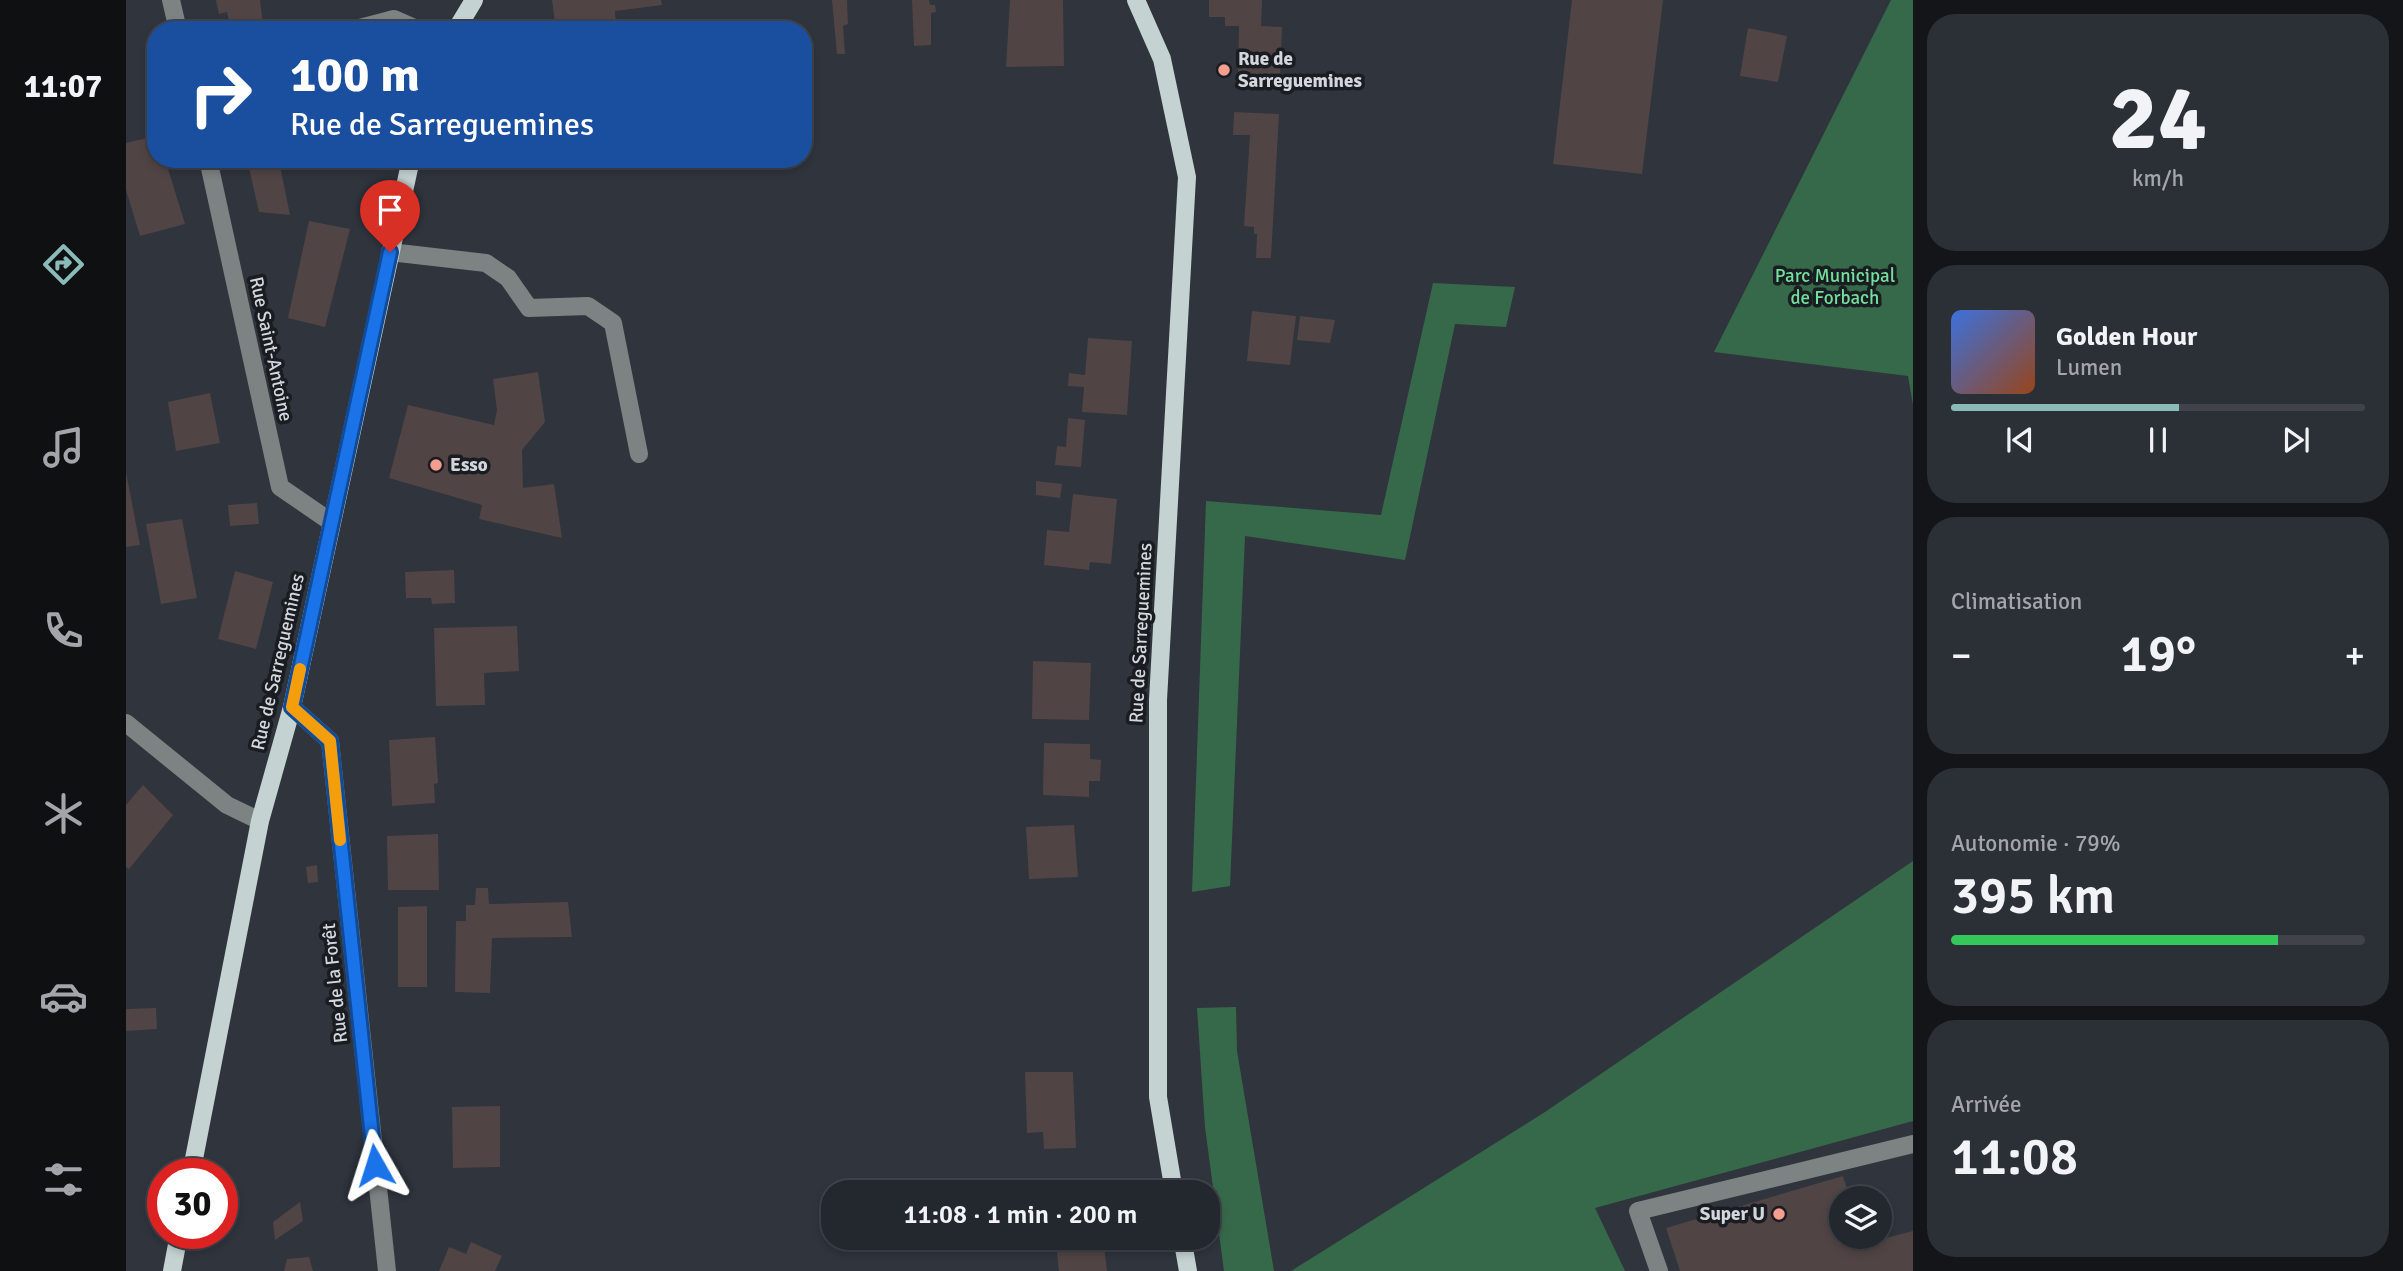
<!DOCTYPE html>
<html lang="fr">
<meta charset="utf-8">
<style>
body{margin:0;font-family:Signika,sans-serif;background:#2b2f36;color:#f1f3f6;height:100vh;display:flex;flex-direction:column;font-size:26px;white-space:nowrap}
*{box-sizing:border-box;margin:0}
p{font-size:23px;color:#a3a5aa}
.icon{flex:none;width:38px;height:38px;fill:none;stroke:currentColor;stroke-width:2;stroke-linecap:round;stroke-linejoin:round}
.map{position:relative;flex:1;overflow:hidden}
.sheet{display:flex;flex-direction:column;gap:14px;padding:14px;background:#131519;width:490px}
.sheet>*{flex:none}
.hud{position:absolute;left:21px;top:21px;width:665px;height:147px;border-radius:28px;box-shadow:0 4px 10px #0003,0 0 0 2px #40444a;background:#1a4fa0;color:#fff;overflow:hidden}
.controls{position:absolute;left:1703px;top:1186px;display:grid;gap:14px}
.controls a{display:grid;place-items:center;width:63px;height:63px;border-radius:50%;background:#23272e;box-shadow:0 4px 10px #0003,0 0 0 2px #40444a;font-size:35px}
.speed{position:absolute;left:21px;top:1158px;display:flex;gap:14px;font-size:35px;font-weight:700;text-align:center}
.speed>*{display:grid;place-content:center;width:91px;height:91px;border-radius:50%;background:#23272e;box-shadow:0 4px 10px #0003,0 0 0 2px #40444a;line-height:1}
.speed .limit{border:10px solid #d22;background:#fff;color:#111}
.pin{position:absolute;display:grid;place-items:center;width:60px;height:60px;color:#fff;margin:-72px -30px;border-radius:50% 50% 50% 0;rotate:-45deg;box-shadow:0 0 7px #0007}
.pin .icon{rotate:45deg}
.me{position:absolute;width:77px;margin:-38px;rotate:354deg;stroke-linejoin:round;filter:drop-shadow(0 0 5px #0008)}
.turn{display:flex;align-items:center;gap:24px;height:147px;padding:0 28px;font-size:32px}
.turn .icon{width:91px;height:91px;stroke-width:2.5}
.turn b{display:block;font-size:49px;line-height:60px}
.big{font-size:52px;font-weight:600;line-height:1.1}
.sheet .card{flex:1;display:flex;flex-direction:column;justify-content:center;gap:10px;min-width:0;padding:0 24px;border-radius:28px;background:#2b2f36}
.sheet .dial{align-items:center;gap:0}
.dial b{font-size:91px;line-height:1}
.song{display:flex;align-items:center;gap:21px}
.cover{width:84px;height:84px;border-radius:10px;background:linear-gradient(135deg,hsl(220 70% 55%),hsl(20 70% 35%))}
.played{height:7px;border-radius:4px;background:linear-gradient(90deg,#8bbbb9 55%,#40444a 55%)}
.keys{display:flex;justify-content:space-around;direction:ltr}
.heat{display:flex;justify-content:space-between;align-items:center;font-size:38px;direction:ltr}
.charge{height:10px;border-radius:5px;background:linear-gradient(90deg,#34c759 79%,#40444a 0)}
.trip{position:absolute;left:695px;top:1180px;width:399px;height:70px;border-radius:28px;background:#23272e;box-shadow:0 4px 10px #0003,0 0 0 2px #40444a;font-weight:600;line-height:70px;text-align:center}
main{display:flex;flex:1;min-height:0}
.tabs{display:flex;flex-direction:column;width:126px;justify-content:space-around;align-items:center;background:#0e1012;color:#a3a5aa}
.tabs .icon{width:49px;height:49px}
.tabs .on{color:#8bbbb9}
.tabs b{font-size:32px;color:#f1f3f6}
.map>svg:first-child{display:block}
</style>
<main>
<nav class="tabs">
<b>11:07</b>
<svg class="icon on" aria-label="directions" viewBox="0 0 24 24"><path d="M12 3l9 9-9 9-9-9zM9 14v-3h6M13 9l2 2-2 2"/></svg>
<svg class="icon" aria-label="music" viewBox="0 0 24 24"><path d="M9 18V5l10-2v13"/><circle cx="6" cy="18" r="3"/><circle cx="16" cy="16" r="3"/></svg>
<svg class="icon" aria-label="phone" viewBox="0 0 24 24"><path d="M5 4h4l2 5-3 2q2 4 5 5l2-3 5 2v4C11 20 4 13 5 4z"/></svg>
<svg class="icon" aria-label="climate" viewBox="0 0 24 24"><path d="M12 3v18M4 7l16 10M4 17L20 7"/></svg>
<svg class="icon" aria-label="car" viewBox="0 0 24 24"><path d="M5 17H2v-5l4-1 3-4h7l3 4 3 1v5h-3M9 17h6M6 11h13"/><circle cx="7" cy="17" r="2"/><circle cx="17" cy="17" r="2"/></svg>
<svg class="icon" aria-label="filters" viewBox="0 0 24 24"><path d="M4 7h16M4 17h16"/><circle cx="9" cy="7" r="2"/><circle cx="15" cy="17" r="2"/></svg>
</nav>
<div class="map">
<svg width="1787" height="1271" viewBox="0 0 1787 1271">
<rect width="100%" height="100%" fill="#2f343d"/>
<g fill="#36694a">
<polygon points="1765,0 1787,0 1787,405 1782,376 1588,352"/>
<polygon points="1307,283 1389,287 1380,327 1329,324 1279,560 1119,536 1104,886 1066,892 1080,501 1255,515"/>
<polygon points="1787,861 1787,1121 1469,1208 1499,1271 1165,1271 1419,1112"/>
<polygon points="1110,1007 1111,1051 1148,1271 1098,1271 1079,1127 1071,1008"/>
</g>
<g fill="#514444">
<polygon points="90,0 134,0 137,25 105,30 101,12 93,14"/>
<polygon points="426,0 535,0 536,5 489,11 490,24 430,30"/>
<polygon points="706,0 721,0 722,24 717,26 719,54 711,54"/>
<polygon points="786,0 803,0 804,5 809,5 810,12 805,13 805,45 788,46"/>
<polygon points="884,0 937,0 938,66 880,67"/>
<polygon points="1083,0 1136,0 1135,26 1156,27 1154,79 1112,77 1113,26 1099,26 1099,17 1083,17"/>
<polygon points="1446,0 1537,0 1516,174 1427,164"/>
<polygon points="1622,28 1661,36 1652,82 1614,76"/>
<polygon points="1108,112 1153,114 1145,258 1130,258 1131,234 1128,234 1128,227 1118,226 1124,135 1107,135"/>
<polygon points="30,136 30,159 39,159 59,224 14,236 0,190 0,143"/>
<polygon points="121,159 166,159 167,163 154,166 164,215 133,212"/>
<polygon points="183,221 224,229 199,327 162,318"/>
<polygon points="1126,311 1170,316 1164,365 1121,361"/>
<polygon points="1174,316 1209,320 1204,343 1171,340"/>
<polygon points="962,338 1006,341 1001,415 956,412 958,387 942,386 943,373 959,375"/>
<polygon points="412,372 419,422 396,450 397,488 428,484 436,538 353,519 356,505 263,478 282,405 368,425 371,410 367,379"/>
<polygon points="84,393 94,443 50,451 42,402"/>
<polygon points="942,418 959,420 955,467 929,465 931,446 940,447"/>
<polygon points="0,472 14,545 0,547"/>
<polygon points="910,481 936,484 934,498 910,495"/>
<polygon points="947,494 991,499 985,564 964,562 963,570 918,565 921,530 943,532"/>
<polygon points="131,503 133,524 104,526 102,505"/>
<polygon points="56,519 71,598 35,604 20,524"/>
<polygon points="328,570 329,603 306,604 305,598 280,598 279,572"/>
<polygon points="109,571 147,582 130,649 92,639"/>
<polygon points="391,626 393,671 358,673 359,705 310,706 308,628"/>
<polygon points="907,661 965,663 963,720 906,719"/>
<polygon points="309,737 312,783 308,784 309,803 266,806 263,740"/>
<polygon points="918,743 964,744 964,759 975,760 974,781 963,781 963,797 917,795"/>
<polygon points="17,785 47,815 3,869 0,867 0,805"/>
<polygon points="948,825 952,877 903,879 900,827"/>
<polygon points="312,834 313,890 262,890 261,836"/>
<polygon points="191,865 192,882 182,883 180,867"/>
<polygon points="350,888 362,888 363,904 442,902 446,937 366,938 364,993 329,992 330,921 340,921 340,905 349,905"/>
<polygon points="301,906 301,987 272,987 272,907"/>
<polygon points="30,1008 31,1029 0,1031 0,1009"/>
<polygon points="899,1072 947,1072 950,1148 918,1149 917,1132 901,1133"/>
<polygon points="374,1106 374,1167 327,1168 326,1107"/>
<polygon points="1717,1176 1724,1199 1715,1199 1715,1237 1735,1237 1737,1244 1787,1231 1787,1271 1554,1271 1540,1228"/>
<polygon points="973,1183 974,1192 943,1192 943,1185"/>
<polygon points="174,1202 177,1221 149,1240 147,1222"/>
<polygon points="956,1240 957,1248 978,1245 981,1271 933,1271 930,1243"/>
<polygon points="345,1242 376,1256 369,1271 313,1271 323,1247 340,1254"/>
<polygon points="183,1257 187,1271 158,1271 161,1259"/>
</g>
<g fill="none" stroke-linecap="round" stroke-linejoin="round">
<g stroke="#7c8382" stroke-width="18">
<polyline points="45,0 52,30"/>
<polyline points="226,30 268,19 293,30"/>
<polyline points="82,159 154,487 205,522"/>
<polyline points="264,252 360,263 382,278 403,308 462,306 487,323 513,454"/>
<polyline points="166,707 204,741 261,1271"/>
<polyline points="0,723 101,805 134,821"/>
<polyline points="1533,1271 1512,1211 1787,1144"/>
</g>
<g stroke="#c4d2d1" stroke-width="18">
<polyline points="1010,0 1036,59 1061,177 1032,700 1032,1097 1048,1192"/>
<polyline points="330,30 348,0"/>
<polyline points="65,1174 134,821 166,707 285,159"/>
<polyline points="1056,1237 1062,1271"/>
<polyline points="46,1271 53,1234"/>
</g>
</g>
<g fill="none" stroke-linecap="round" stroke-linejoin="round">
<defs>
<polyline id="route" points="249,1165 204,741 166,707 264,252"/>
</defs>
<use href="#route" stroke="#114b97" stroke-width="18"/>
<use href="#route" stroke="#1a73e8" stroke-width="12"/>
<polyline stroke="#f59e0b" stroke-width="12" points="174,669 166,707 204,741 214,840"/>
</g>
<g fill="#f59d8e" stroke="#191c20" stroke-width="2.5">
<circle cx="1098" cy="70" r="7"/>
<circle cx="310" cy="465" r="7"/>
<circle cx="1653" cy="1214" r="7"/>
</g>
<g text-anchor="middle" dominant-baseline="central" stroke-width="7" stroke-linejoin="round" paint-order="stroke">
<g font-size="19" font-weight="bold" fill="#d3d7dd" stroke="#191c20" text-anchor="start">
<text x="1112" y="59">Rue de<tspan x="1112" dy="22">Sarreguemines</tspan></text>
<text x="324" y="465">Esso</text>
<text x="1639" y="1214" text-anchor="end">Super U</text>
</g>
<g font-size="19" fill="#73df9d" stroke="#191c20">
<text x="1709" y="276">Parc Municipal<tspan x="1709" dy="22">de Forbach</tspan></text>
</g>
<g font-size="19" fill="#d3d7dd" stroke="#191c20">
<text transform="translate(145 349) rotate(78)">Rue Saint-Antoine</text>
<text transform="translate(1015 633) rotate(-87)">Rue de Sarreguemines</text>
<text transform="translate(152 662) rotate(-77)">Rue de Sarreguemines</text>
<text transform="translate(209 983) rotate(-96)">Rue de la Forêt</text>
</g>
</g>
</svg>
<div class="controls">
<a><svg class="icon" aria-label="layers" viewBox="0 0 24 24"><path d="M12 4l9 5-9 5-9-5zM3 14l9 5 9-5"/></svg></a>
</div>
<div class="speed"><div class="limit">30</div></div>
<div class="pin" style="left:264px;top:252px;background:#d93025"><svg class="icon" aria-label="arrive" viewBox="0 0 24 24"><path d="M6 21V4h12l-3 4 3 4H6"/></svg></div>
<svg class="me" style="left:249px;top:1165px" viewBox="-20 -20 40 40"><path d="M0-17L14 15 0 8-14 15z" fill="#1a73e8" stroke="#fff" stroke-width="4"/></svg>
<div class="trip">11:08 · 1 min · 200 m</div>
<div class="hud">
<div class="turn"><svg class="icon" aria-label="right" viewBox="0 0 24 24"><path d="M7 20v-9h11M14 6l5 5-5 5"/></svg><div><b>100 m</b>Rue de Sarreguemines</div></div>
</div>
</div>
<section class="sheet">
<div class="card dial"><b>24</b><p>km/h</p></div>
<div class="card">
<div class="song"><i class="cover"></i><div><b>Golden Hour</b><p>Lumen</p></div></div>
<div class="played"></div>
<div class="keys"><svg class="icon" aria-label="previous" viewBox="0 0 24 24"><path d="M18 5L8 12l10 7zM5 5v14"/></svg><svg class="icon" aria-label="pause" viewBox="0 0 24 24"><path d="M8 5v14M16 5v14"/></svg><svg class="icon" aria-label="next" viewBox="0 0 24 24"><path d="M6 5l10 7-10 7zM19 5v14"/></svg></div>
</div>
<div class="card"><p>Climatisation</p>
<div class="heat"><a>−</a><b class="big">19°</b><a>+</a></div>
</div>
<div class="card"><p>Autonomie · 79%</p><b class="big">395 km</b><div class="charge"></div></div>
<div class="card"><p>Arrivée</p><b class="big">11:08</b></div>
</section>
</main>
